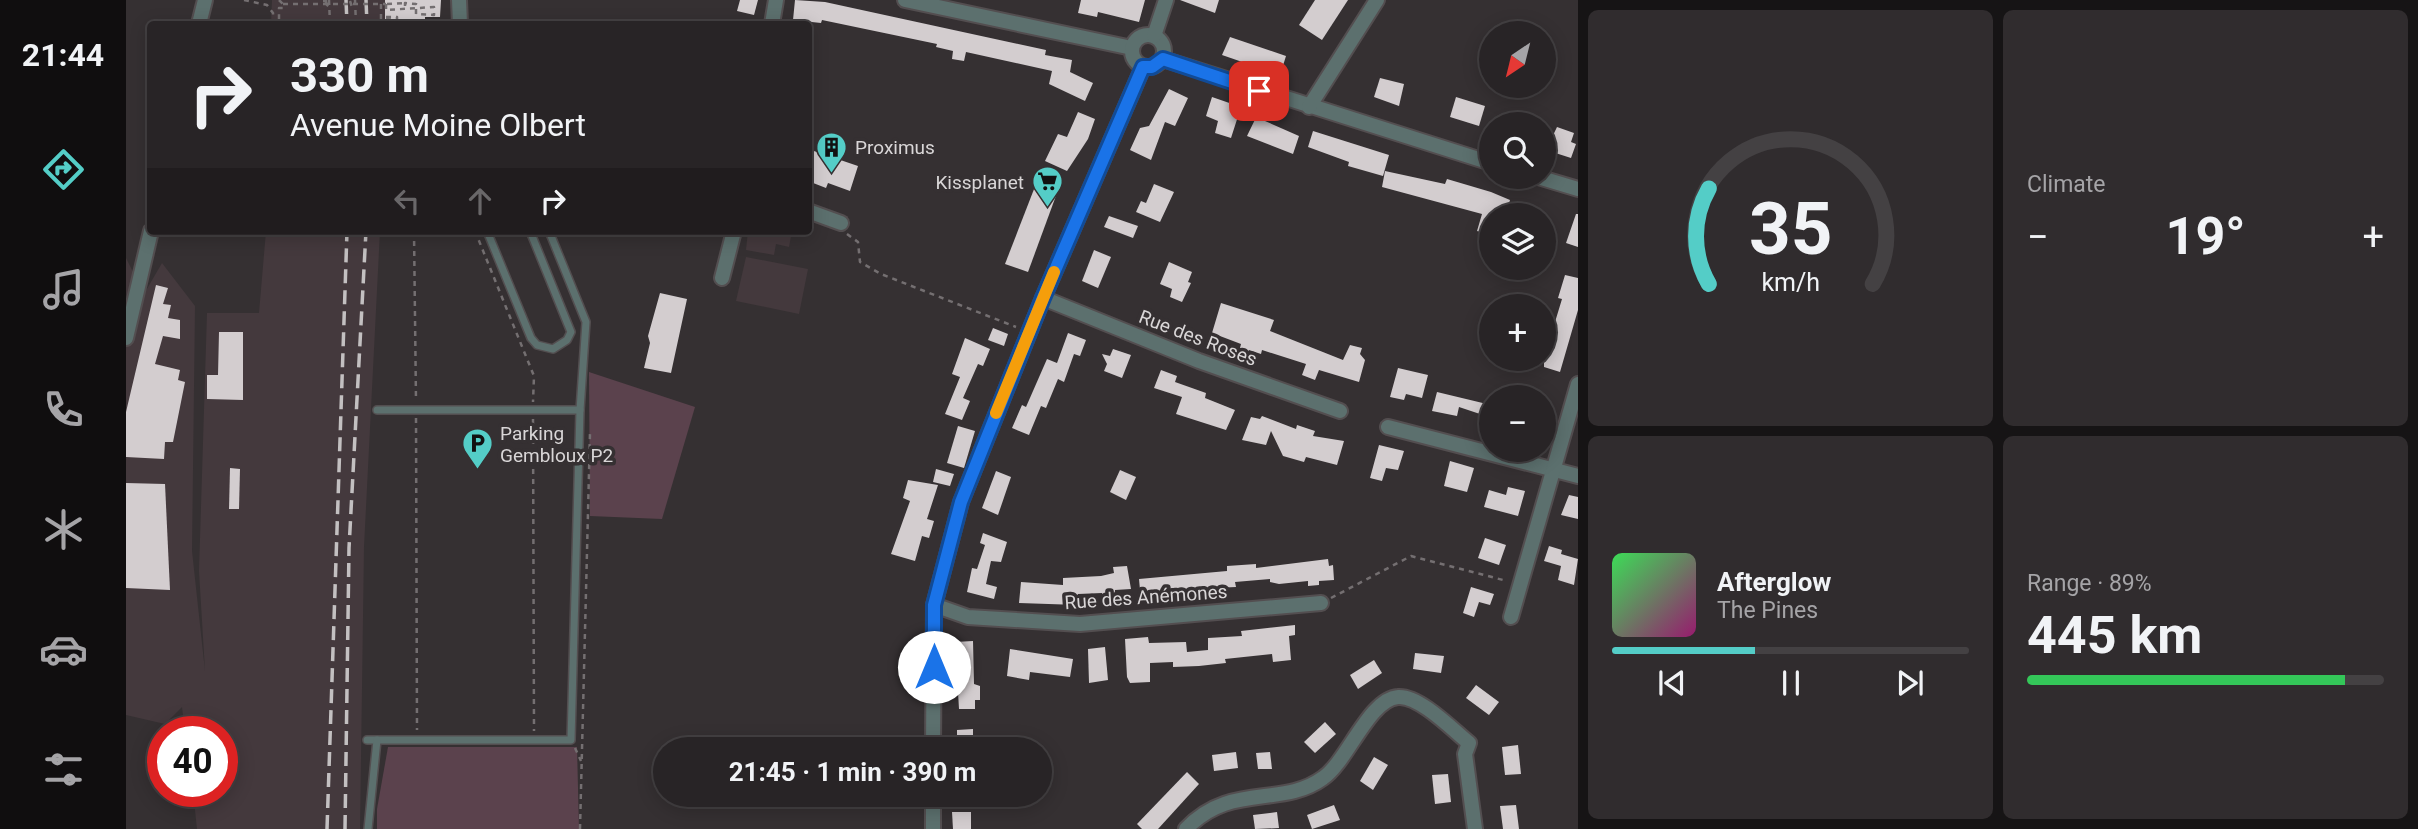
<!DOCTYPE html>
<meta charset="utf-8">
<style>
body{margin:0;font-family:Roboto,sans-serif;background:#302c2e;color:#f1f3f6;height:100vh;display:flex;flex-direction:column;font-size:26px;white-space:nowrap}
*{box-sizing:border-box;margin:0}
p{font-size:23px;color:#a5a4a7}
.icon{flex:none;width:38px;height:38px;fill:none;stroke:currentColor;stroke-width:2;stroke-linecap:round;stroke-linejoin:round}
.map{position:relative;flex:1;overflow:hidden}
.details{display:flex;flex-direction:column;gap:10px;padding:10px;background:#161415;width:840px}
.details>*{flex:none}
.guide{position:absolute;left:21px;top:21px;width:665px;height:214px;border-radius:7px;box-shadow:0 4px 18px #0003,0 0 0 2px #444143;background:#282426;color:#f1f3f6;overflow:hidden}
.needle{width:46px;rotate:215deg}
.fabs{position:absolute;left:1353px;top:21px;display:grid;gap:14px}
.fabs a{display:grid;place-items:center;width:77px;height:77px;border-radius:50%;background:#282426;box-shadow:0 4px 18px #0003,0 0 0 2px #444143;font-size:35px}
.speed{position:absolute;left:21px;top:716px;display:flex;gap:14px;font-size:35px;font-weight:700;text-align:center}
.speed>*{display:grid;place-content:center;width:91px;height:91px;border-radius:50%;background:#282426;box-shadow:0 4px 18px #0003,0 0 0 2px #444143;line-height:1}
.speed .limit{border:10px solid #d22;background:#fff;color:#111}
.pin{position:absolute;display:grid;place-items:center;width:60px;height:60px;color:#fff;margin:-30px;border-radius:14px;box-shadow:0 4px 10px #0006}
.me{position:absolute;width:77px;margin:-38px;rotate:0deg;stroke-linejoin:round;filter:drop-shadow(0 0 5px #0008)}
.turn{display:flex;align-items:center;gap:24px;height:147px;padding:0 28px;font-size:32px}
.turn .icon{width:91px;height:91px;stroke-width:2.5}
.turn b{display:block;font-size:49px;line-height:60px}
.lanes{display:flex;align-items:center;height:66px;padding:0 28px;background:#0003;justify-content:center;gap:35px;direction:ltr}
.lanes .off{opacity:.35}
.big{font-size:52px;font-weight:700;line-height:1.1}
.details .tile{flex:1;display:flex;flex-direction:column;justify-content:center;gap:10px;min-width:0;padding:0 24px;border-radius:10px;background:#302c2e}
.details .dial{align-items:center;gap:0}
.dial svg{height:182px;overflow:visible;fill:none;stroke:#444143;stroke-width:7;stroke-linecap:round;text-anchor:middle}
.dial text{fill:#f1f3f6;stroke:none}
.song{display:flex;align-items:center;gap:21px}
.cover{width:84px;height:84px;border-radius:10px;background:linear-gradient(135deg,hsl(130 70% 55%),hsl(320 70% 35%))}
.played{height:7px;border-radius:4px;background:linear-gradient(90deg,#54cdc7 40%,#444143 40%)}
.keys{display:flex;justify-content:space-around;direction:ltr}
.heat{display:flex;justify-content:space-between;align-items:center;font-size:38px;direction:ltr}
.charge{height:10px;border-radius:5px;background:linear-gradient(90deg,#34c759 89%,#444143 0)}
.details .tiles{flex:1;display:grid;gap:10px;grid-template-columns:repeat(2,1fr)}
.trip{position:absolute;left:527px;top:737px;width:399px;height:70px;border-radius:35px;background:#282426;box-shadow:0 4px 18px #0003,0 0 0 2px #444143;font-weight:700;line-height:70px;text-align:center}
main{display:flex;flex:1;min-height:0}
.tabs{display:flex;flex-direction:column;width:126px;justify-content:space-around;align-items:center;background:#100e0f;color:#a5a4a7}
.tabs .icon{width:49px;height:49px}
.tabs .active{color:#54cdc7}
.tabs b{font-size:32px;color:#f1f3f6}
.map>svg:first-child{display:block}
</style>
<main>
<nav class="tabs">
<b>21:44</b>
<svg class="icon active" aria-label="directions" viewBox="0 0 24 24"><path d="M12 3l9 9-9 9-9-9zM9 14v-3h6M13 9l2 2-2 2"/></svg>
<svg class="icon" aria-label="music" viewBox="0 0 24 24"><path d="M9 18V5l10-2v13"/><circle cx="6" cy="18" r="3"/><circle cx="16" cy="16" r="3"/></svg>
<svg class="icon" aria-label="phone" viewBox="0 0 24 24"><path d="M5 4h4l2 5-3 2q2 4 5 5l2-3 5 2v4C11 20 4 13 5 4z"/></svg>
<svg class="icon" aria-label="climate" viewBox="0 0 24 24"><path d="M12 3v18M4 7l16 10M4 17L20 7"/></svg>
<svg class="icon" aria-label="car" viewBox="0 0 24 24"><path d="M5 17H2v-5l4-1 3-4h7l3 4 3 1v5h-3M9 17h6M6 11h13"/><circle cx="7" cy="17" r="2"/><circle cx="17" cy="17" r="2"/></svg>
<svg class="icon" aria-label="filters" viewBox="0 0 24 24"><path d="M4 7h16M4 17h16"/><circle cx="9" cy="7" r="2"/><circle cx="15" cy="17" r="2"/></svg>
</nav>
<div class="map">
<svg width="1452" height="829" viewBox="0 0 1452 829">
<rect width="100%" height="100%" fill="#353032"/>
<g fill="#44393d">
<polygon points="146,0 259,0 259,22 251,24 145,24"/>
<polygon points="140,231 254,231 238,547 234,829 71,829 67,791 96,791 96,732 59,731 56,707 39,724 0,715 0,258 18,294 36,263 69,306 66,551 79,671 73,571 81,313 133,313"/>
<polygon points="622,231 666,231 663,247 650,244 648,255 620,250"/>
<polygon points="620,257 682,269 673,314 610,301"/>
</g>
<g fill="#5b424d">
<polygon points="463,372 569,407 536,519 464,516"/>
<polygon points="262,747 451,747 453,829 251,829 251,809"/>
</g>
<g fill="#d3cdcf">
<polygon points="259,0 315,0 314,17 299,17 299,23 259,24"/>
<polygon points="614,0 632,0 628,15 611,11"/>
<polygon points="669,0 699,2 920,50 919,55 946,60 944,72 967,83 959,101 923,84 926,71 840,52 838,61 826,59 827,51 810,47 811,44 696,20 695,23 667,20"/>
<polygon points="955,0 1019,0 1013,22 972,12 971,17 952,13"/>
<polygon points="1054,0 1093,0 1089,13"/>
<polygon points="1189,0 1222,0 1196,40 1173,25"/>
<polygon points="1104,37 1160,56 1154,75 1096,55"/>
<polygon points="1254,78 1278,84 1273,106 1248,97"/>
<polygon points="1043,89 1062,98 1049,126 1039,122 1025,160 1004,150 1014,128 1023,126"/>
<polygon points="1086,97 1115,107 1105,138 1089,133 1092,121 1080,116"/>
<polygon points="1330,97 1359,106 1353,126 1324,117"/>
<polygon points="1138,101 1144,103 1139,121 1173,136 1167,154 1121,136"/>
<polygon points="952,112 969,119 962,139 941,171 919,161 932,134 941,137"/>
<polygon points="1431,127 1448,133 1445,142 1450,144 1445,158 1420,150"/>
<polygon points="1187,131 1263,155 1257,176 1222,166 1223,162 1182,147"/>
<polygon points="682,149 732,166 724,191 702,183 700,188 682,181"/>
<polygon points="1259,171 1319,184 1321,179 1365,192 1384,200 1380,215 1365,215 1365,235 1351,231 1356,214 1256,187"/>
<polygon points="910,184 931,193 902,272 879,264"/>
<polygon points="1028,184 1048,192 1034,222 1010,212 1015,201 1020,203"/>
<polygon points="1450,214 1452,214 1452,247 1440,243"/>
<polygon points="983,216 1012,226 1007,238 978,227"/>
<polygon points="968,250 985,257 972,288 956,281"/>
<polygon points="1043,262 1066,272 1062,282 1065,283 1056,302 1044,297 1046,289 1034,284"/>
<polygon points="1439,275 1452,278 1452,310 1434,372 1418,367 1418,344 1422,345 1436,299 1432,298"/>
<polygon points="30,285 42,288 37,304 45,305 42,318 54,320 54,339 37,336 29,364 54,370 52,380 59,382 47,442 39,442 38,459 0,457 0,412"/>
<polygon points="534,293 561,299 545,373 518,368 524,343 522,336"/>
<polygon points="1095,303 1148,320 1144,331 1217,360 1224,345 1236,348 1234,354 1239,360 1233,382 1193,370 1189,380 1176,375 1180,364 1136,350 1135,354 1123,350 1122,352 1114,348 1115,344 1086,333"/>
<polygon points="867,328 882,334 878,346 862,340"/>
<polygon points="93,332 117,332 117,400 81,399 81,375 92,375"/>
<polygon points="942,333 960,340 954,356 948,354 938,382 932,379 920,408 915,406 903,435 886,428 896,405 900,407 921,359 931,363"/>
<polygon points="839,338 864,349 857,366 852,364 837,398 844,401 836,420 819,414 834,377 826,374"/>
<polygon points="987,349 1005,355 996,378 978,371 981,364 976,354 984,356"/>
<polygon points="1272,368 1302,375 1296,398 1280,394 1278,400 1264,397"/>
<polygon points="1035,370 1051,376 1049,382 1080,393 1079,398 1109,410 1100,430 1050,414 1056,397 1028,388"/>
<polygon points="1311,392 1365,405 1365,425 1352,421 1354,414 1333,407 1331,416 1306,411"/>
<polygon points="1136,416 1170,429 1171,425 1189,431 1187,436 1218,441 1211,465 1180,457 1178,462 1157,456 1145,431 1140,445 1116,440 1125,417 1134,419"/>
<polygon points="832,426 849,431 838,468 821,463"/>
<polygon points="1253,445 1278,451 1272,470 1260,468 1256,481 1244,478"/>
<polygon points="1324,461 1348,468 1341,492 1318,486"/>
<polygon points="104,468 114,469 113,509 103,509"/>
<polygon points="810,469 828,474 824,486 807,482"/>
<polygon points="994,470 1010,477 1000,500 984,492"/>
<polygon points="870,471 885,477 872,515 856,508"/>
<polygon points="782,480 812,485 801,519 808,521 803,538 796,536 789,561 765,554 784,501 777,498"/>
<polygon points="0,483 39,484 44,590 0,588"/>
<polygon points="1382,487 1399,491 1392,516 1358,507 1363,490 1380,495"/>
<polygon points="1443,495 1452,497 1452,519 1435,515"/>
<polygon points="857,533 881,542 875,562 865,561 860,584 871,587 868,599 841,592 846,568 851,569 859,545 854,543"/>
<polygon points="1359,538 1380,545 1373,565 1352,558"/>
<polygon points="1423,546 1436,550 1435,554 1452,559 1448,585 1432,580 1435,566 1418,561"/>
<polygon points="1202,559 1203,566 1207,565 1208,580 1193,581 1193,585 1182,586 1182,581 1153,584 1144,582 1144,579 1109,582 1110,587 1087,588 1087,591 1074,595 1060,596 1060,592 1026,595 1026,600 1015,601 1013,579 1101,571 1101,566 1130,564 1130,568"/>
<polygon points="1001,566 1005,589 989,590 988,601 977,602 976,593 952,594 952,605 893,603 895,582 937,585 937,578 975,576 988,573 987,567"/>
<polygon points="1345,587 1368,594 1364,605 1353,602 1348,617 1337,613"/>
<polygon points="1169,625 1169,635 1163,636 1165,660 1147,662 1146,654 1099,659 1100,663 1073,666 1047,667 1047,662 1024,663 1024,682 1004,683 1001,677 999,639 1022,637 1023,643 1060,642 1061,652 1082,650 1082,638 1116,636 1115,631"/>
<polygon points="847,641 848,684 854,686 854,700 849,700 849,709 833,709 829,642"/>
<polygon points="979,647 982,680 963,683 962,649"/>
<polygon points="884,649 947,659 944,677 904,672 903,680 881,676"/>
<polygon points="1289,653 1318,656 1315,673 1287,669"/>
<polygon points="1248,660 1256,673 1232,689 1224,675"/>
<polygon points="1350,685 1373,702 1363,715 1340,698"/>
<polygon points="1199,722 1210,734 1189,753 1178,742"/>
<polygon points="847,729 847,749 831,749 831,730"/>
<polygon points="1392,745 1395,774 1379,775 1376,747"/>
<polygon points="1110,752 1112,768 1088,771 1086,755"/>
<polygon points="1144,752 1146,769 1132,769 1130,753"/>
<polygon points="1248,757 1262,765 1247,790 1234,781"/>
<polygon points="1061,772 1073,784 1032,829 1016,829 1011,824"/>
<polygon points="1322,774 1325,802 1309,804 1306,775"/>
<polygon points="1208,805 1214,820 1186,829 1181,815"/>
<polygon points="1390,805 1393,829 1377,829 1374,806"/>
<polygon points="826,812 845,812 845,829 827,829"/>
<polygon points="1151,812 1153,828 1129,829 1127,815"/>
</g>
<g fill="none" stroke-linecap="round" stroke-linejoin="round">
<defs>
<g id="service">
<polyline points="361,231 405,338 411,345 427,349 441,340 445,332 404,231"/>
<polyline points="423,231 460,322 454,410"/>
<polyline points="241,740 445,740 454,410 251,410"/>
<polyline points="242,829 251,740"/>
</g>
<g id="minor">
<polyline points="333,0 334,24"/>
<polyline points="779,0 1006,48"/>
<polyline points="73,24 79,0"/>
<polyline points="646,24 650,0"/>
<polyline points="1037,59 1365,163"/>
<polyline points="1183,107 1251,0"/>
<polyline points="1412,177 1452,189"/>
<polyline points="682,211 715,223"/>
<polyline points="596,278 608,231"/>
<polyline points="917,298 1073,361 1214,411"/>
<polyline points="0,338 25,231"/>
<polyline points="1262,427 1452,476"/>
<polyline points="808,605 842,617 954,624 1195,603"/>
<polyline points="1385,617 1452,384"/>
<path d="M1060,829C1104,782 1156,808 1197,778C1221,762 1243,699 1272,697C1293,695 1327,730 1343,743L1339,754L1349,829"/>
</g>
<g id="tertiary">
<circle cx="1022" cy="51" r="16"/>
<polyline points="1028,36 1040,0"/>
<polyline points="807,749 808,605 835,502 917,298 1017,67"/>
<polyline points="807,829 807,794"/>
</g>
</defs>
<use href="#service" stroke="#534e50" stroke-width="10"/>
<use href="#minor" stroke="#534e50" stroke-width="18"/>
<use href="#tertiary" stroke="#534e50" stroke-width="18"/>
<g stroke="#746f71" stroke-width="2.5" stroke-dasharray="5 5" stroke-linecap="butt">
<polyline points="118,0 141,5 147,13 147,24"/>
<polyline points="153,0 157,4 157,8 153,8 153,24"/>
<polyline points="203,0 204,24"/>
<polyline points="229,0 230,24"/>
<polyline points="197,1 200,1 200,7 203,3"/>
<polyline points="224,1 226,7 229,3"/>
<polyline points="255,4 255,19 271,20 271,17 260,17"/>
<polyline points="260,4 260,10 308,7 308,15 290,14"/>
<polyline points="261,4 279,3"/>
<polyline points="279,6 279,3 290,4 290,0"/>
<polyline points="290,24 290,7"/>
<polyline points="288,231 290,401"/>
<polyline points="349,231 408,376 407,402"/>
<polyline points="721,234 732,242 734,262 755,274 890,327"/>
<polyline points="290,418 291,730"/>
<polyline points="407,419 408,731"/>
<polyline points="1205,598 1285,556 1381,581"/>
<polyline points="449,748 455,761"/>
<polyline points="454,829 464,433"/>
</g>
<use href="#service" stroke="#5c706e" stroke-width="7"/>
<use href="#minor" stroke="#5c706e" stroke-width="14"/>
<use href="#tertiary" stroke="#5c706e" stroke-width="14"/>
<g stroke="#c3c0c1" stroke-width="3.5" stroke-dasharray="14 7" stroke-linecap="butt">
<polyline points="220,0 221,24"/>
<polyline points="240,0 241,24"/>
<polyline points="201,829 221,231"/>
<polyline points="219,829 223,548 240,231"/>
</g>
<polyline stroke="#746f71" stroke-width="2.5" stroke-dasharray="5 5" stroke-linecap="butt" points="157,4 260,4"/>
</g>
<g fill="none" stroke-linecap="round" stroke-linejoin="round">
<defs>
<polyline id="route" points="808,667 808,605 835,502 917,298 1017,67 1026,67 1037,59 1133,91"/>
</defs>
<use href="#route" stroke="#114b97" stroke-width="18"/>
<use href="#route" stroke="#1a73e8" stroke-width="12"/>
<polyline stroke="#f59e0b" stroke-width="12" points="870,413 928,272"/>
</g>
<defs>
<symbol id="building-pin" viewBox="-11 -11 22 30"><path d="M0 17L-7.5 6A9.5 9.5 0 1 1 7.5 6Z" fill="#54cdc7" stroke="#353032"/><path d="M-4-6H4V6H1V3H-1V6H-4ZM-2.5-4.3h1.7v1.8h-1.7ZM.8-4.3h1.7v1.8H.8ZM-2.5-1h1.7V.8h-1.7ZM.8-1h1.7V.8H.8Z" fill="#111"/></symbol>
<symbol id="supermarket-pin" viewBox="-11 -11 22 30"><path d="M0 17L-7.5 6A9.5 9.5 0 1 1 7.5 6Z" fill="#54cdc7" stroke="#353032"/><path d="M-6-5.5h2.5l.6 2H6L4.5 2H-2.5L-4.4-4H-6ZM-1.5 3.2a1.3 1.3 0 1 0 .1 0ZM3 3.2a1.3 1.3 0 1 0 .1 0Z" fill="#111"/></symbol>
<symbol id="parking-pin" viewBox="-11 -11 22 30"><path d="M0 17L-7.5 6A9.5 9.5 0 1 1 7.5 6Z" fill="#54cdc7" stroke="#353032"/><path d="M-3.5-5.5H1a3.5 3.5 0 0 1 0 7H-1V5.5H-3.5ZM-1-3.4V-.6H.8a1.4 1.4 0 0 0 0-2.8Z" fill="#111"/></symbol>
</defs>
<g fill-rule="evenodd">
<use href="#building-pin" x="688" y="130" width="35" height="47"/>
<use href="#supermarket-pin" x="904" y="164" width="35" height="47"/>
<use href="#parking-pin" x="334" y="426" width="35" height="47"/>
</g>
<g text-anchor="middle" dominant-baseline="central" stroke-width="7" stroke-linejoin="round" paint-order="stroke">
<g font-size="19" fill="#d9d6d7" stroke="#353032" text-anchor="start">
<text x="729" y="147">Proximus</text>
<text x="898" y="182" text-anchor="end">Kissplanet</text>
<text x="374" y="433">Parking<tspan x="374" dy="22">Gembloux P2</tspan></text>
</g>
<g font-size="19" fill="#d9d6d7" stroke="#353032">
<text transform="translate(1072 338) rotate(21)">Rue des Roses</text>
<text transform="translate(1020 597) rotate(-4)">Rue des Anémones</text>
</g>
</g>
</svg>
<div class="fabs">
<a><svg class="needle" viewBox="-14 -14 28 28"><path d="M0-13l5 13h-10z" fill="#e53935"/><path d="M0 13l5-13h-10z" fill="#a5a4a7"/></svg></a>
<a><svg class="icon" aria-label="search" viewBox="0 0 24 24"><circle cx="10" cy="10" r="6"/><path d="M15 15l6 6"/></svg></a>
<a><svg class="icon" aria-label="layers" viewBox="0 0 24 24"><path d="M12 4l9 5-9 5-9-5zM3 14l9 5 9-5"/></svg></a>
<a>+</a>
<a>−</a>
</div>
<div class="speed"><div class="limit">40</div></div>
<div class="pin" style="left:1133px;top:91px;background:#d93025"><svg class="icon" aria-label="arrive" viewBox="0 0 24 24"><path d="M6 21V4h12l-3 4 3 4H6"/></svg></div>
<svg class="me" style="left:808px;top:667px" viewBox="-20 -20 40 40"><circle r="19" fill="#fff"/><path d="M0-13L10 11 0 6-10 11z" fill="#1a73e8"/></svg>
<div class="trip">21:45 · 1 min · 390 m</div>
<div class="guide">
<div class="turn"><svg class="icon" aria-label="right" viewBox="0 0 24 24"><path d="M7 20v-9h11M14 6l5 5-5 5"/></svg><div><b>330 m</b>Avenue Moine Olbert</div></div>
<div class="lanes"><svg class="icon off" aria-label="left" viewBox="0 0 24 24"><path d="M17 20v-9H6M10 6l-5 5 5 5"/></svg><svg class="icon off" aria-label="ahead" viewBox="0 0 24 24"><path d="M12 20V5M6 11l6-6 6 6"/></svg><svg class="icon" aria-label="right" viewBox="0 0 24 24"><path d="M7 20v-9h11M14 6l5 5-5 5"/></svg></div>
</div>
</div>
<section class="details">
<div class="tiles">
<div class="tile dial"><svg viewBox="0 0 100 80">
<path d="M14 69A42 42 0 1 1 86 69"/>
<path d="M14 69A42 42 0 0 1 14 27" stroke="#54cdc7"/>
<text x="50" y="56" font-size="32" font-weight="700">35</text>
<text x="50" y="72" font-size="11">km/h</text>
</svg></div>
<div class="tile"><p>Climate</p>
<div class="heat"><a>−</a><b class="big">19°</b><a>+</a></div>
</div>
<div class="tile">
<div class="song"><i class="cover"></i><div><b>Afterglow</b><p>The Pines</p></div></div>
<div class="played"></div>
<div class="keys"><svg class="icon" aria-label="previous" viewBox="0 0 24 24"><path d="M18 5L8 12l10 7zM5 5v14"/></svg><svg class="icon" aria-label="pause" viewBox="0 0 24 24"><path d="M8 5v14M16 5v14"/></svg><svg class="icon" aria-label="next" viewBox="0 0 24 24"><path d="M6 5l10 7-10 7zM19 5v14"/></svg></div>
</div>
<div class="tile"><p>Range · 89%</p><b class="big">445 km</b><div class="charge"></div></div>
</div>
</section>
</main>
